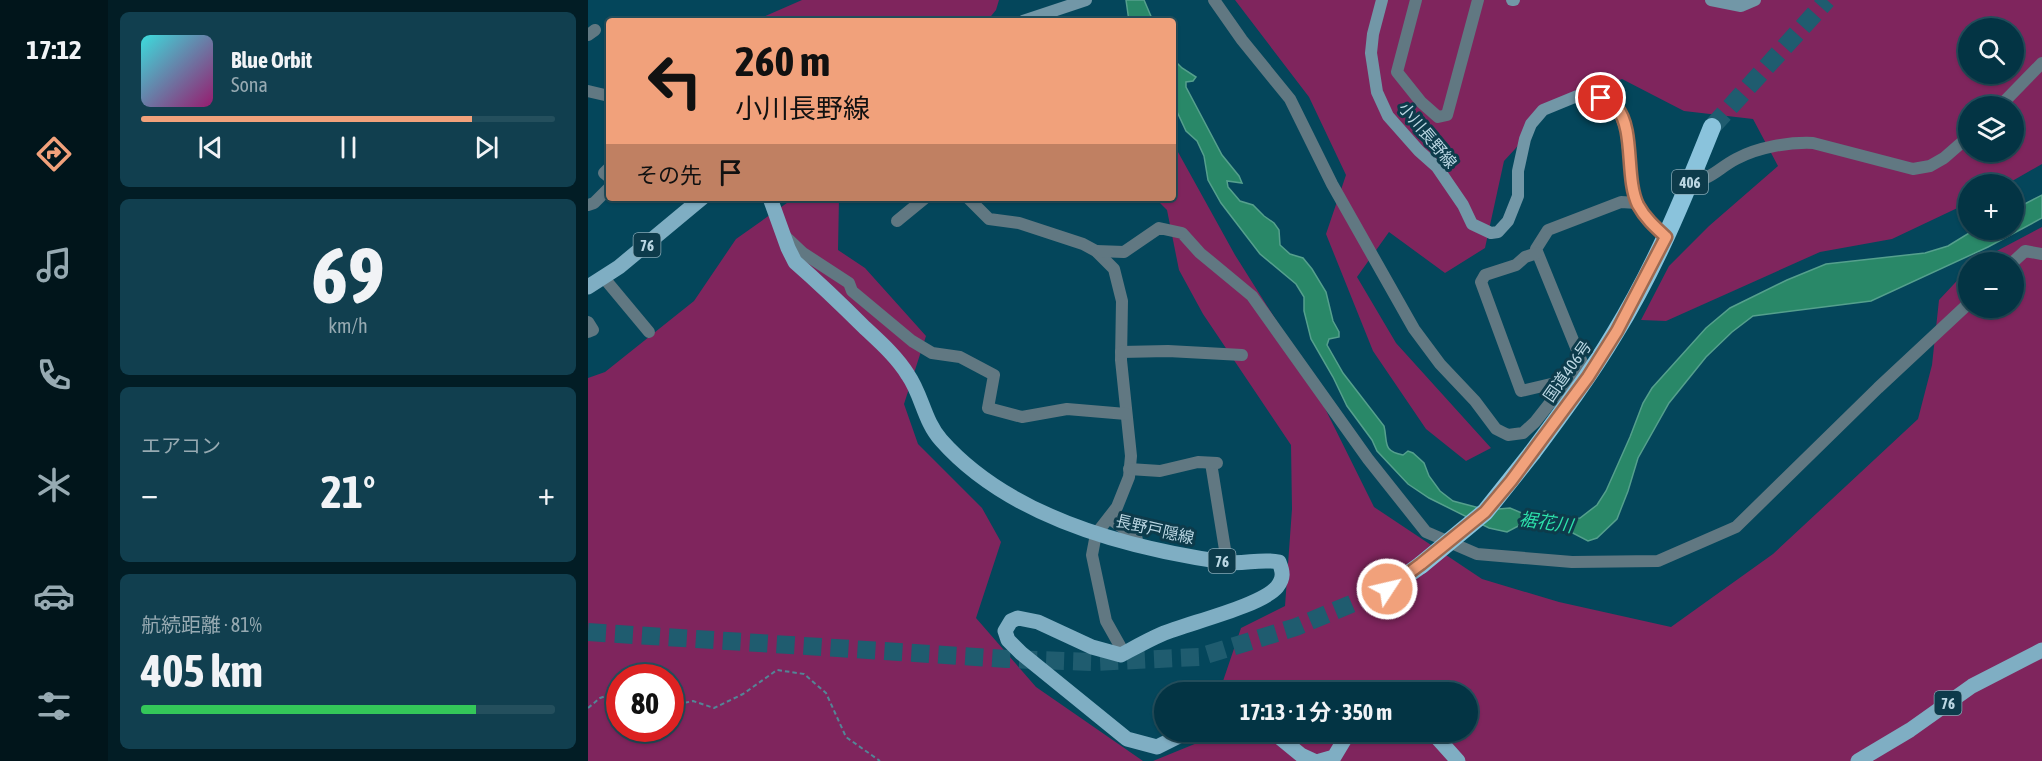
<!DOCTYPE html>
<html lang="ja">
<meta charset="utf-8">
<style>
body{margin:0;font-family:"Asap Condensed","Noto Sans JP",sans-serif;background:#113f4f;color:#f1f3f6;height:100vh;display:flex;flex-direction:column;font-size:22px;white-space:nowrap}
*{box-sizing:border-box;margin:0}
p{font-size:20px;color:#97aab2}
.icon{flex:none;width:33px;height:33px;fill:none;stroke:currentColor;stroke-width:2;stroke-linecap:round;stroke-linejoin:round}
.map{position:relative;flex:1;overflow:hidden}
.drawer{display:flex;flex-direction:column;gap:12px;padding:12px;background:#021d25;width:480px}
.drawer>*{flex:none}
.banner{position:absolute;left:18px;top:18px;width:570px;height:183px;border-radius:6px;box-shadow:0 2px 4px #0004,0 0 0 2px #244f5d;background:#f1a17b;color:#111;overflow:hidden}
.controls{position:absolute;left:1370px;top:18px;display:grid;gap:12px}
.controls a{display:grid;place-items:center;width:66px;height:66px;border-radius:50%;background:#033444;box-shadow:0 2px 4px #0004,0 0 0 2px #244f5d;font-size:30px}
.speed{position:absolute;left:18px;top:664px;display:flex;gap:12px;font-size:30px;font-weight:700;text-align:center}
.speed>*{display:grid;place-content:center;width:78px;height:78px;border-radius:50%;background:#033444;box-shadow:0 2px 4px #0004,0 0 0 2px #244f5d;line-height:1}
.speed .limit{border:9px solid #d22;background:#fff;color:#111}
.pin{position:absolute;display:grid;place-items:center;width:51px;height:51px;color:#fff;margin:-26px;border:3px solid #fff;border-radius:50%;box-shadow:0 2px 6px #0007}
.me{position:absolute;width:66px;margin:-33px;rotate:55deg;stroke-linejoin:round;filter:drop-shadow(0 0 4px #0008)}
.turn{display:flex;align-items:center;gap:21px;height:126px;padding:0 30px;font-size:27px}
.turn .icon{width:78px;height:78px;stroke-width:2.5}
.turn b{display:block;font-size:42px;line-height:51px}
.then{display:flex;align-items:center;height:57px;padding:0 30px;background:#0003;gap:12px;font-size:22px}
.big{font-size:45px;font-weight:700;line-height:1.1}
.drawer .widget{flex:1;display:flex;flex-direction:column;justify-content:center;gap:9px;min-width:0;padding:0 21px;border-radius:9px;background:#113f4f}
.drawer .dial{align-items:center;gap:0}
.dial b{font-size:78px;line-height:1}
.song{display:flex;align-items:center;gap:18px}
.cover{width:72px;height:72px;border-radius:9px;background:linear-gradient(135deg,hsl(180 70% 55%),hsl(320 70% 35%))}
.played{height:6px;border-radius:3px;background:linear-gradient(90deg,#f1a17b 80%,#244f5d 80%)}
.keys{display:flex;justify-content:space-around;direction:ltr}
.heat{display:flex;justify-content:space-between;align-items:center;font-size:33px;direction:ltr}
.charge{height:9px;border-radius:4px;background:linear-gradient(90deg,#34c759 81%,#244f5d 0)}
.trip{position:absolute;left:566px;top:682px;width:324px;height:60px;border-radius:30px;background:#033444;box-shadow:0 2px 4px #0004,0 0 0 2px #244f5d;font-weight:700;line-height:60px;text-align:center}
main{display:flex;flex:1;min-height:0}
.tab-bar{display:flex;flex-direction:column;width:108px;justify-content:space-around;align-items:center;background:#01151b;color:#97aab2}
.tab-bar .icon{width:42px;height:42px}
.tab-bar .on{color:#f1a17b}
.tab-bar b{font-size:27px;color:#f1f3f6}
.map>svg:first-child{display:block}
</style>
<main>
<nav class="tab-bar">
<b>17:12</b>
<svg class="icon on" aria-label="directions" viewBox="0 0 24 24"><path d="M12 3l9 9-9 9-9-9zM9 14v-3h6M13 9l2 2-2 2"/></svg>
<svg class="icon" aria-label="music" viewBox="0 0 24 24"><path d="M9 18V5l10-2v13"/><circle cx="6" cy="18" r="3"/><circle cx="16" cy="16" r="3"/></svg>
<svg class="icon" aria-label="phone" viewBox="0 0 24 24"><path d="M5 4h4l2 5-3 2q2 4 5 5l2-3 5 2v4C11 20 4 13 5 4z"/></svg>
<svg class="icon" aria-label="climate" viewBox="0 0 24 24"><path d="M12 3v18M4 7l16 10M4 17L20 7"/></svg>
<svg class="icon" aria-label="car" viewBox="0 0 24 24"><path d="M5 17H2v-5l4-1 3-4h7l3 4 3 1v5h-3M9 17h6M6 11h13"/><circle cx="7" cy="17" r="2"/><circle cx="17" cy="17" r="2"/></svg>
<svg class="icon" aria-label="filters" viewBox="0 0 24 24"><path d="M4 7h16M4 17h16"/><circle cx="9" cy="7" r="2"/><circle cx="15" cy="17" r="2"/></svg>
</nav>
<section class="drawer">
<div class="widget">
<div class="song"><i class="cover"></i><div><b>Blue Orbit</b><p>Sona</p></div></div>
<div class="played"></div>
<div class="keys"><svg class="icon" aria-label="previous" viewBox="0 0 24 24"><path d="M18 5L8 12l10 7zM5 5v14"/></svg><svg class="icon" aria-label="pause" viewBox="0 0 24 24"><path d="M8 5v14M16 5v14"/></svg><svg class="icon" aria-label="next" viewBox="0 0 24 24"><path d="M6 5l10 7-10 7zM19 5v14"/></svg></div>
</div>
<div class="widget dial"><b>69</b><p>km/h</p></div>
<div class="widget"><p>エアコン</p>
<div class="heat"><a>−</a><b class="big">21°</b><a>+</a></div>
</div>
<div class="widget"><p>航続距離 · 81%</p><b class="big">405 km</b><div class="charge"></div></div>
</section>
<div class="map">
<svg width="1454" height="761" viewBox="0 0 1454 761">
<rect width="100%" height="100%" fill="#04465b"/>
<g fill="#7f255d" fill-rule="evenodd">
<polygon points="214,0 411,0 408,10 399,21 152,21 168,20"/>
<path d="M647,0H1454V164L1419,184H1380V203L1304,239L1232,252L1078,321L1053,320L1081,266L1121,226L1190,166L1165,119L1096,111L1034,79L969,103L916,161L897,248L857,273L801,232L769,277L808,343L903,448L878,461L838,429L785,351L738,234L758,175L721,97ZM1380,28H1425V74H1380ZM1380,106H1425V152H1380Z"/>
<polygon points="585,143 647,255 712,358 786,507 894,579 971,602 1083,627 1185,554 1330,419 1344,365 1351,300 1380,269 1380,308 1425,308 1425,262 1388,262 1454,227 1454,761 565,761 636,732 879,732 879,693 640,693 634,684 653,628 697,606 704,509 703,445 615,314 591,270 579,210 567,198 585,198"/>
<path d="M206,198H251L250,250L277,268L338,336L316,404L330,444L394,508L413,542L388,618L448,687L555,761H0V378L17,372L106,301L148,239ZM32,678H82V729H32Z"/>
</g>
<g fill="#298868" stroke="#55a08d" stroke-width="1.5">
<polygon points="538,0 556,0 565,21 541,21"/>
<path d="M585,59L594,68L608,77L605,81L598,82V87L634,155L651,176L654,183L639,181L640,187L652,201L665,205L676,216L686,223L691,230L692,245L702,254L715,258L724,269L738,292L745,321L751,332V337L741,339L739,345L755,373L796,426C800,443 794,451 815,455L820,451L825,453L836,463L841,476L852,491L865,501L899,510L922,508L936,514L943,515L957,511L982,519L992,518L1009,505L1018,491L1042,437L1055,403L1064,388L1118,328L1142,308L1199,280L1238,264L1337,253L1360,246L1386,230H1425V210L1454,195V218L1400,247L1283,301L1165,316L1144,332L1118,357L1081,403L1050,458L1040,491L1029,519L1009,538L1000,541L981,531L957,530L943,523L934,524L919,532L901,528L841,498L820,484L789,451L784,440L759,406L745,377L723,339L716,311V297L708,284L672,254L633,203L620,180L616,156L609,141L598,131L585,103Z"/>
</g>
<g fill="none" stroke-linecap="round" stroke-linejoin="round">
<g stroke="#1f5c6f" stroke-width="18" stroke-dasharray="18 9" stroke-linecap="butt">
<polyline points="1124,127 1239,0"/>
<polyline points="0,632 419,659 506,662 611,657 708,627 799,589"/>
</g>
<g stroke="#538596" stroke-width="2" stroke-dasharray="4.5 3" stroke-linecap="butt">
<polyline points="82,706 105,701 126,708 155,694 189,670 216,674 238,693 258,737 292,761"/>
<polyline points="0,708 12,698 27,693 32,695"/>
</g>
<g stroke="#617882" stroke-width="12">
<polyline points="626,0 654,40 702,99 744,184 826,329 852,364 887,401 908,429 920,435 935,433 947,422 980,380 986,375 1000,377 948,249 960,230 1033,202 1049,203"/>
<polyline points="828,0 809,72 833,102 850,117 859,115 890,0"/>
<polyline points="0,35 7,30"/>
<polyline points="0,91 21,96"/>
<polyline points="1412,106 1454,63"/>
<polyline points="21,168 16,173 21,177"/>
<path d="M1103,181C1125,179 1129,169 1148,159C1170,147 1201,142 1225,143L1325,169L1342,166L1356,158L1380,137"/>
<polyline points="380,198 401,219 431,223 495,244 508,251 526,269 534,301 533,360 543,456 541,477 529,507 508,534 504,555 518,621 536,653"/>
<polyline points="0,205 6,203 21,188"/>
<polyline points="309,221 337,198"/>
<polyline points="197,236 215,253 261,283 264,291 324,341 344,353 372,357 406,375 400,408 434,417 479,409 538,414"/>
<polyline points="508,251 536,252 571,228 594,233 612,253 664,296 780,459 838,532 889,554 984,562 1070,561 1148,527 1290,388 1380,304"/>
<polyline points="949,253 937,257 928,265 897,275 893,282 933,391 980,380"/>
<polyline points="1425,262 1437,251 1454,254"/>
<polyline points="16,278 61,332"/>
<polyline points="0,322 5,330 0,332"/>
<polyline points="533,352 580,351 654,355"/>
<polyline points="623,463 639,562"/>
<polyline points="541,469 572,471 610,462 629,463"/>
<polyline points="521,518 538,530 547,531 550,545"/>
</g>
<g stroke="#7297a7" stroke-width="12">
<polyline points="794,0 785,34 783,53 789,92 800,116 831,151 849,167 875,205 884,224 903,233 910,232 920,221 930,196 930,171 937,139 943,124 955,110 994,94 1013,98 1030,109 1038,130 1043,179 1049,203 1059,220 1078,236"/>
<polyline points="924,0 926,0"/>
<polyline points="1123,0 1153,6 1167,0"/>
<polyline points="435,21 498,0"/>
</g>
<g stroke="#7faec3" stroke-width="15">
<path d="M182,198L200,248L207,262C231,283 254,305 277,328C292,342 309,357 320,375C334,395 336,421 353,440C421,517 538,548 636,562C655,565 672,558 691,562C695,572 696,578 689,587C673,606 600,623 574,634C560,640 546,648 533,655L504,647L450,622L430,618L423,621L417,631L420,640L433,653L539,739L569,747L599,732"/>
<polyline points="0,287 31,267 114,198"/>
<polyline points="685,732 713,755 726,761"/>
<polyline points="844,732 870,761"/>
<polyline points="732,761 746,757 761,732"/>
<polyline points="1270,761 1322,730 1384,686 1454,650"/>
</g>
<g stroke="#8ac3dc" stroke-width="18">
<path d="M944,453C973,414 1002,375 1027,333C1067,268 1096,197 1124,127"/>
<polyline points="799,589 833,565"/>
</g>
<polyline stroke="#8ac3dc" stroke-width="18" points="833,565 897,512 944,453"/>
</g>
<g fill="none" stroke-linecap="round" stroke-linejoin="round">
<defs>
<path id="route" d="M799,589L833,564L897,512L923,481L1000,377L1029,331L1078,237C1067,227 1057,218 1050,205C1037,179 1047,129 1029,108C1026,104 1018,101 1013,98"/>
</defs>
<use href="#route" stroke="#9d6950" stroke-width="15"/>
<use href="#route" stroke="#f1a17b" stroke-width="10"/>
</g>
<g text-anchor="middle" dominant-baseline="central" stroke-width="6" stroke-linejoin="round" paint-order="stroke">
<g fill="#0d3b4b" stroke="#87a8b5" stroke-width="1.5">
<rect x="1084" y="170" width="36" height="24" rx="4.5"/>
<rect x="45.5" y="233" width="27" height="24" rx="4.5"/>
<rect x="620.5" y="549" width="27" height="24" rx="4.5"/>
<rect x="1346.5" y="691" width="27" height="24" rx="4.5"/>
</g>
<g font-size="15" font-weight="bold" fill="#bbd7e3">
<text x="1102" y="182">406</text>
<text x="59" y="245">76</text>
<text x="634" y="561">76</text>
<text x="1360" y="703">76</text>
</g>
<g font-size="16" fill="#bbd7e3" stroke="#0d3b4b">
<text transform="translate(840 135) rotate(50)">小川長野線</text>
<text transform="translate(979 371) rotate(-55)">国道406号</text>
<text transform="translate(567 529) rotate(13)">長野戸隠線</text>
</g>
<g font-size="18" font-style="italic" fill="#2de1aa" stroke="#0d3b4b">
<text transform="translate(958 522) rotate(8)">裾花川</text>
</g>
</g>
</svg>
<div class="controls">
<a><svg class="icon" aria-label="search" viewBox="0 0 24 24"><circle cx="10" cy="10" r="6"/><path d="M15 15l6 6"/></svg></a>
<a><svg class="icon" aria-label="layers" viewBox="0 0 24 24"><path d="M12 4l9 5-9 5-9-5zM3 14l9 5 9-5"/></svg></a>
<a>+</a>
<a>−</a>
</div>
<div class="speed"><div class="limit">80</div></div>
<div class="pin" style="left:1013px;top:98px;background:#d93025"><svg class="icon" aria-label="arrive" viewBox="0 0 24 24"><path d="M6 21V4h12l-3 4 3 4H6"/></svg></div>
<svg class="me" style="left:799px;top:589px" viewBox="-20 -20 40 40"><circle r="17" fill="#f1a17b" stroke="#fff" stroke-width="3"/><path d="M0-11L8 9 0 5-8 9z" fill="#fff"/></svg>
<div class="trip">17:13 · 1 分 · 350 m</div>
<div class="banner">
<div class="turn"><svg class="icon" aria-label="left" viewBox="0 0 24 24"><path d="M17 20v-9H6M10 6l-5 5 5 5"/></svg><div><b>260 m</b>小川長野線</div></div>
<div class="then">その先<svg class="icon" aria-label="arrive" viewBox="0 0 24 24"><path d="M6 21V4h12l-3 4 3 4H6"/></svg></div>
</div>
</div>
</main>
